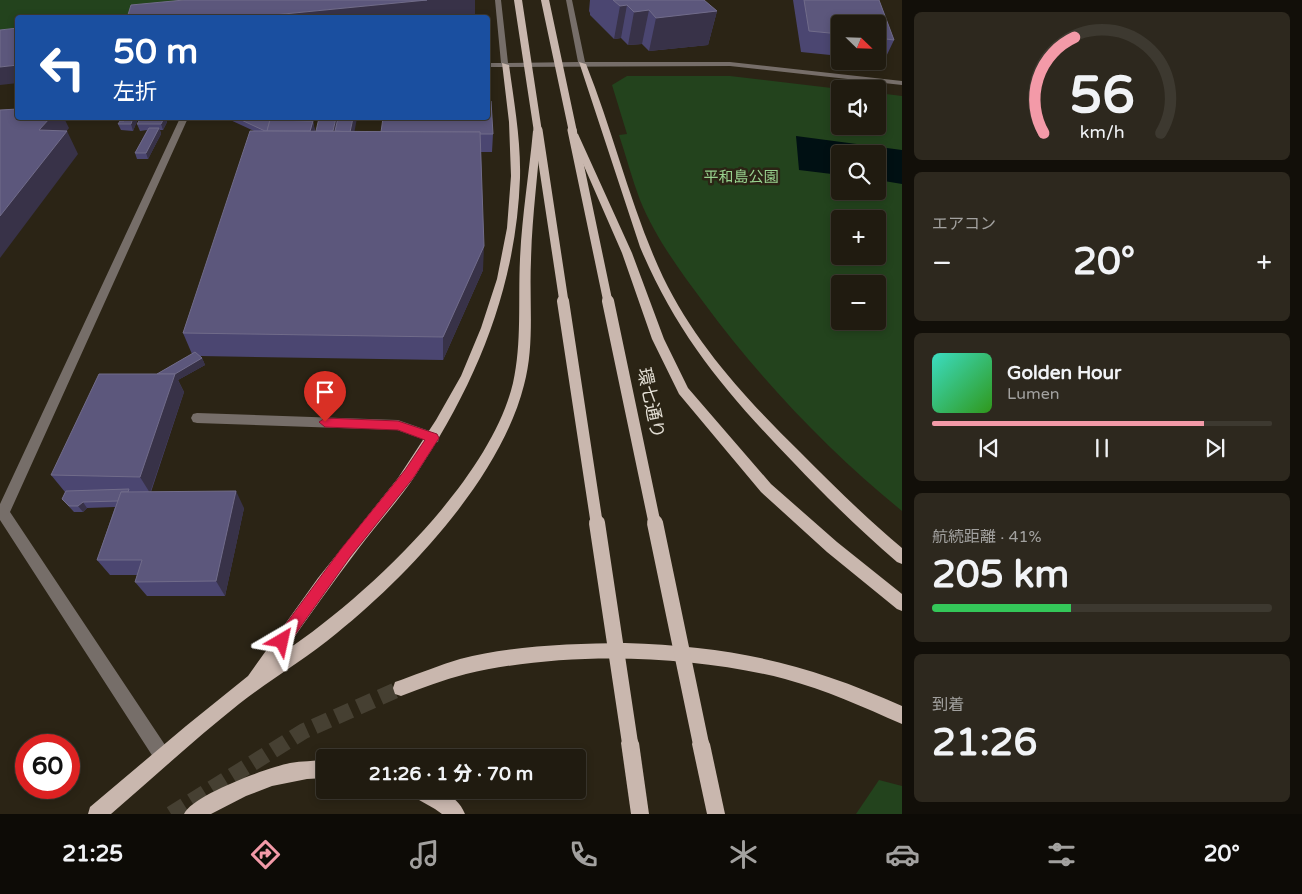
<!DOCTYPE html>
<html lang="ja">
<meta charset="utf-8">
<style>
body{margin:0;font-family:"Varela Round","Noto Sans JP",sans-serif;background:#2d281e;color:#f1f3f6;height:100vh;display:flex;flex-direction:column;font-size:19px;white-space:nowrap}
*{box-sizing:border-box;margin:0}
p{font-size:16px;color:#a2a19f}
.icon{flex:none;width:28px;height:28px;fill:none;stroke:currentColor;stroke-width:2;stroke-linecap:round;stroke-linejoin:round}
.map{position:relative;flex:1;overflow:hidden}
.sheet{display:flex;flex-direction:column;gap:12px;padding:12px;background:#120f09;width:400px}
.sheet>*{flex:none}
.hud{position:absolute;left:15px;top:15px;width:475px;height:105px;border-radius:5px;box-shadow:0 2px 8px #0003,0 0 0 1px #3d3930;background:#1a4fa0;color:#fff;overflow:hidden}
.needle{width:32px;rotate:113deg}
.controls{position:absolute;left:831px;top:15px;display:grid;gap:10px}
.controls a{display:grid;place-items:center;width:55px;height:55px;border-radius:5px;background:#201b10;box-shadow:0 2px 8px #0003,0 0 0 1px #3d3930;font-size:25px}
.speed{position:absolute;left:15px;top:734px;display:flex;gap:10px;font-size:25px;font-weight:700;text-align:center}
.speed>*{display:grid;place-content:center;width:65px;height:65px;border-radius:50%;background:#201b10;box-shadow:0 2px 8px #0003,0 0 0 1px #3d3930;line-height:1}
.speed .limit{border:8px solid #d22;background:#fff;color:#111}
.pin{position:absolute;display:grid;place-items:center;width:42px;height:42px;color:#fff;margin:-51px -21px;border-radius:50% 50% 50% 0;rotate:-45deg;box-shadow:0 0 5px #0007}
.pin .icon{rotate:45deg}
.me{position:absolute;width:55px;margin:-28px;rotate:36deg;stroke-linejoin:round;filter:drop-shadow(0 0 4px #0008)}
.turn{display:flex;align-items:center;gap:18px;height:105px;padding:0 15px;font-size:22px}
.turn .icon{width:65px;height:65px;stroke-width:2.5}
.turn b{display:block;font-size:35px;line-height:42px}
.big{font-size:38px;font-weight:800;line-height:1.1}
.sheet .tile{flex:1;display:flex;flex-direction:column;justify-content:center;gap:8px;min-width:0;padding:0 18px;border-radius:8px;background:#2d281e}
.sheet .dial{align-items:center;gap:0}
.dial svg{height:130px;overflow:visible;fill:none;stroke:#3d3930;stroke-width:7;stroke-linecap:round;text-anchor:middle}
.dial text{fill:#f1f3f6;stroke:none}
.song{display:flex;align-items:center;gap:15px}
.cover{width:60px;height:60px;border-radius:8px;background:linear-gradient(135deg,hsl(170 70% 55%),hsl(110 70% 35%))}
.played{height:5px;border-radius:2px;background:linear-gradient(90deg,#f39aa8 80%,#3d3930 80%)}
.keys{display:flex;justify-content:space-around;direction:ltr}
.heat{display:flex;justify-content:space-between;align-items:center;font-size:28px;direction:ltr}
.charge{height:8px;border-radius:4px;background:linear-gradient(90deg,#34c759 41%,#3d3930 0)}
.trip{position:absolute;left:316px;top:749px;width:270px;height:50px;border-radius:5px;background:#201b10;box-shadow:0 2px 8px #0003,0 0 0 1px #3d3930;font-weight:800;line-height:50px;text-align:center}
.tabs{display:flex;height:80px;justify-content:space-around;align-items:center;background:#0d0b06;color:#a2a19f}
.tabs .icon{width:35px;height:35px}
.tabs .current{color:#f39aa8}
.tabs b{font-size:22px;color:#f1f3f6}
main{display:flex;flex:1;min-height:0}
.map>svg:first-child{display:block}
</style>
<main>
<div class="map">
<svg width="902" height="814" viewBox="0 0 902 814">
<rect width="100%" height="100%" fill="#2b2415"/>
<g fill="#23431d" fill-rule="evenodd">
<polygon points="0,0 353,0 173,17 18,18 17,32 0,34"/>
<path d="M627,76H730L840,89V126H878V93L902,96V511C828,451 760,379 704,303C680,271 655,237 640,200C632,179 626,156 619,135L627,134L612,85ZM840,154H878V191H840ZM840,219H878V256H840ZM840,284H878V321H840Z"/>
<polygon points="879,780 902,786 902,814 856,814"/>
</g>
<polygon fill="#001013" points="796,136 902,150 902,184 878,180 878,154 840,154 840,175 799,170"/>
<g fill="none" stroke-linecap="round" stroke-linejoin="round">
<polyline stroke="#464032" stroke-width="16" stroke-dasharray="16 8" stroke-linecap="butt" points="171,814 304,731 401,688"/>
<g fill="#766e69" fill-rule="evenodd">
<polygon points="495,0 501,0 508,63 578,62 566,0 572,0 585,62 730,62 902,81 902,85 730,66 488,67 488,63 501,63"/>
<polygon points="180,118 188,118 10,512 169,751 172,757 169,763 163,766 157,763 0,520 0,504"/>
<polygon points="197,413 398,420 438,434 439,438 438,442 433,443 397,430 197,423 193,422 191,418 193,414"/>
</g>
<g fill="#c9b7ae" fill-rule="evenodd">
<path d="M579,62L586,64C614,134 631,209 663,277C696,345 747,400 800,452C833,485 866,518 902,548V564L897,562C860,530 826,497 793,462C727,394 677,335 640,247Z"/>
<path d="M502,63L509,65C514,102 521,140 520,178C516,289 476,384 415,476C398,501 377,524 359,548C333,582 308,617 284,652C365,598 490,481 513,383C522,343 518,300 520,259C522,216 529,174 533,131L537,128L541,131C538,174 532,217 531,260C529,301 535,345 524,385C501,477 409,575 337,633C306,659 271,679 239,704C195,739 154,777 111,814H88L90,807L186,726L248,676L318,578L398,478L436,420L461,376L481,328L497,279L507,228L511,176L509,122Z"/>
<polygon points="571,132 578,134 632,253 664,339 688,388 771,484 837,542 902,594 902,611 897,609 827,552 761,492 679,394 652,339 622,253 570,134"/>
<path d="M625,643C730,646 806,663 902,706V724C863,707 826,690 785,679C688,654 563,651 466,674C443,680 422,688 401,696L395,694L393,688L395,682L401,680C420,673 440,665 460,659C513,645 570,644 625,643Z"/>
<polygon points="630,734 636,737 639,743 649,814 631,814 621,743 624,737"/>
<polygon points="701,735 707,738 710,744 725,814 707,814 692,744 695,738"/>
<path d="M325,760V778L307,779L272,786L246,796L211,814H184C192,795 269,767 290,763C302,761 313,761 325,760Z"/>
<path d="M409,790C431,790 455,789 465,814H442L435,809L412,796Z"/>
</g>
<g stroke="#c9b7ae" stroke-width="8">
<polyline points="518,0 538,132"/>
<polyline points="545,0 573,132"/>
</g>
<g stroke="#c9b7ae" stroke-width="9">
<polyline points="538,130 564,302"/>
<polyline points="572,130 608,302"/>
</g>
<g stroke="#c9b7ae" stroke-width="12">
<polyline points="563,301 597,525"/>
<polyline points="608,301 655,525"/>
</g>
<g stroke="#c9b7ae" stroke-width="16">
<polyline points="597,523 630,743"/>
<polyline points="655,523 701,744"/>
</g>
</g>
<g fill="#4b4671">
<polygon points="590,0 704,0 717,11 708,45 649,51 642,44 628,45 621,38 614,39 590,15 590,13 589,11"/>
<polygon points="793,0 879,0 894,40 884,61 878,60 878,24 840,24 840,56 801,52"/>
<polygon points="121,118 137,121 133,131 121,130 118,124 122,121 121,119"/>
<polygon points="137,118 165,118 167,122 163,130 160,130 161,134 148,159 137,159 135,153 147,130 140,131 137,124 139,121"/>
<polygon points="226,118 275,118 281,120 313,121 315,131 493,134 492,152 481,152 483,270 443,360 200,356 202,358 205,365 178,380 184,392 151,492 244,508 225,596 147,596 135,582 137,575 110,575 97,560 115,507 87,508 83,512 74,512 62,499 65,492 51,475 157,374 192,354 183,333 254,131"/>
</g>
<g fill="#383248">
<polygon points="427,0 475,0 475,18 243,18"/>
<polygon points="627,5 621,38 614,39 620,6"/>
<polygon points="649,10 642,44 628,45 634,12"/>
<polygon points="717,11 708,45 649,51 656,18"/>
<polygon points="18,65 18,83 0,85 0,67"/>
<polygon points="50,118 64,118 69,128 59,142 67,131 78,154 0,258 0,216 39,130"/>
<polygon points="133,118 136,118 137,121 133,131 131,124"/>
<polygon points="164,118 165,118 167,122 163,130 161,124"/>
<polygon points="336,118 340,118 332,138"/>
<polygon points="353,118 357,118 351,150 349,137"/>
<polygon points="313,121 315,133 309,139"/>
<polygon points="159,128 161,134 148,159 146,153"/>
<polygon points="484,246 483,270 443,360 443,337"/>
<polygon points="202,358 205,365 178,380 184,392 150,493 140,477 157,384"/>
<polygon points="236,491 244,508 225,596 216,581"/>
<polygon points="83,502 87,508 83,512 78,506"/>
</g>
<g fill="#5c577c" stroke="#716c8a">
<polygon points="184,0 427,0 243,18 127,18 131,5"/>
<polygon points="613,0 704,0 717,11 656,18 649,10 634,12 627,5 620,6"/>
<polygon points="804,0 879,0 894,40 878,38 878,24 840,24 840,34 809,31"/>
<polygon points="18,28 18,65 0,67 0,30"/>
<polygon points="488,101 491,101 493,134 480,134 480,132 381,132 383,118 488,118"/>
<polygon points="18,109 18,118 50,118 39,130 67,131 0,216 0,110"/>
<polygon points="121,118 133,118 131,124 118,124 120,121 124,121 124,119 121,119"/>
<polygon points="141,118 164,118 161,124 137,124"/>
<polygon points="237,118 275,118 281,120 270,120 267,131 265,131"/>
<polygon points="319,118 336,118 333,131 316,131"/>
<polygon points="338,118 353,118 350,132 335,131"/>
<polygon points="270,120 313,121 310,131 267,131"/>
<polygon points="149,128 159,128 146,153 135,153"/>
<polygon points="250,131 480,132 484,246 443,337 183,333"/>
<polygon points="195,352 202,358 175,374 157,374"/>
<polygon points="99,374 175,374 140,477 51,475"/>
<polygon points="129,489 128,492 121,492 118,501 83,502 78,506 69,506 62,499 66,491"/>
<polygon points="236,491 216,581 135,582 142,560 97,560 121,492"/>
</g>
<polygon fill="#e11d48" stroke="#92132f" points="325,418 398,421 437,434 439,438 414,477 350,557 287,646 282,649 277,646 274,641 277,636 341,549 405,470 425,440 398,430 325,427 319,422"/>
<g text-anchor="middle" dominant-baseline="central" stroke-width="5" stroke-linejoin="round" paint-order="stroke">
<g font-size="15" fill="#98d18e" stroke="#2b2415">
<text x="741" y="177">平和島公園</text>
</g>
<g font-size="18" fill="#e2ddd3" stroke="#2b2415">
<text transform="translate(651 403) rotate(78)">環七通り</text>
</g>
</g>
</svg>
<div class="controls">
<a><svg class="needle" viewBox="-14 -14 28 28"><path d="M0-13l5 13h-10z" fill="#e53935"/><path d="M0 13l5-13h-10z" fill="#a2a19f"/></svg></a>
<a><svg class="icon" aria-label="sound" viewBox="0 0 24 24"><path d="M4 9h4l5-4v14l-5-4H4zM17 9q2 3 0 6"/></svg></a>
<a><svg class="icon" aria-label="search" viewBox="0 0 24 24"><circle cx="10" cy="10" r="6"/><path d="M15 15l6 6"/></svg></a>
<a>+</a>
<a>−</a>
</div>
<div class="speed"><div class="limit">60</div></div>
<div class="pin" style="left:325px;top:422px;background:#d93025"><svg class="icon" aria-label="arrive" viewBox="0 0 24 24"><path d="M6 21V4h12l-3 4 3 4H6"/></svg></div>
<svg class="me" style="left:282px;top:641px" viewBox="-20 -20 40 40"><path d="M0-17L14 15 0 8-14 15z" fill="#e11d48" stroke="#fff" stroke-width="4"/></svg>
<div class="trip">21:26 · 1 分 · 70 m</div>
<div class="hud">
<div class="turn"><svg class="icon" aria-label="left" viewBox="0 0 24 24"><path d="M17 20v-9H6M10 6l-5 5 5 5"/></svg><div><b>50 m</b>左折</div></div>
</div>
</div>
<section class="sheet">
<div class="tile dial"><svg viewBox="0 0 100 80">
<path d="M14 69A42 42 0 1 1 86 69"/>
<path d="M14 69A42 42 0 0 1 33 10" stroke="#f39aa8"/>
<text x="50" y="56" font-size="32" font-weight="700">56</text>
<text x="50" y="72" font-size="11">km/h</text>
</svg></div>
<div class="tile"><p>エアコン</p>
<div class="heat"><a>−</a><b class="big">20°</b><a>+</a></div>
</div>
<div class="tile">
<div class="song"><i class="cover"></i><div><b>Golden Hour</b><p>Lumen</p></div></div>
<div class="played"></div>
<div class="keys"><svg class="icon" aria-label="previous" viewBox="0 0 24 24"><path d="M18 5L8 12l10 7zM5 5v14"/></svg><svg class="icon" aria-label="pause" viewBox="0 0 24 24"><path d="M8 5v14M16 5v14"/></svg><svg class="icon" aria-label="next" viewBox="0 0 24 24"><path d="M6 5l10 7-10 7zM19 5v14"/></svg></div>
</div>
<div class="tile"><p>航続距離 · 41%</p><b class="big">205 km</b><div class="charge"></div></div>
<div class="tile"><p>到着</p><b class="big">21:26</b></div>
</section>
</main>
<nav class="tabs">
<b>21:25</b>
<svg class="icon current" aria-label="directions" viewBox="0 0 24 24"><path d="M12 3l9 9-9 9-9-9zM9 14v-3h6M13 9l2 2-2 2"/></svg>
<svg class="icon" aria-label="music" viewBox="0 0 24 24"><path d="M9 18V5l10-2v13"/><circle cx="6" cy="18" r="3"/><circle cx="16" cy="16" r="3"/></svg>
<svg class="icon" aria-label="phone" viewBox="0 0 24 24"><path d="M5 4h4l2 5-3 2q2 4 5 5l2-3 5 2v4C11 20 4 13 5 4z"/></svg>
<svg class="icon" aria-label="climate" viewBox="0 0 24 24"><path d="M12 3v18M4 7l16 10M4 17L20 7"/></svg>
<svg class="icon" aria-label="car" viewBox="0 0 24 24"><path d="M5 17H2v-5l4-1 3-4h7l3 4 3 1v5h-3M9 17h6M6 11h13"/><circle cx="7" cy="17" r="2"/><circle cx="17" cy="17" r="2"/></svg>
<svg class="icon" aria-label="filters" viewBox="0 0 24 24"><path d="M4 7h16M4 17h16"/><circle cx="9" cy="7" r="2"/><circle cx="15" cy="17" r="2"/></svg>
<b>20°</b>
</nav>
